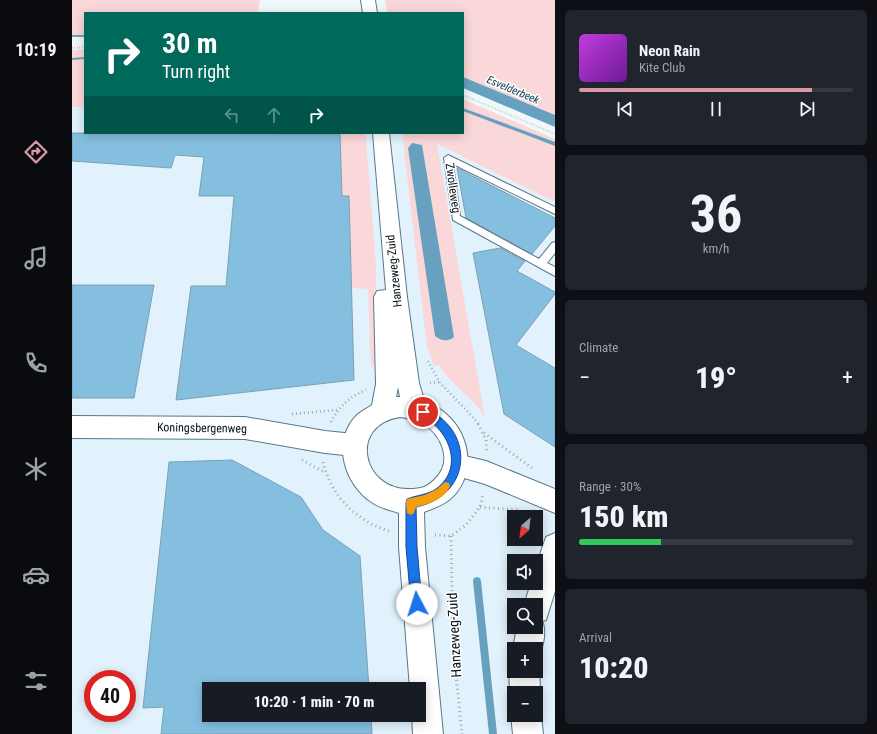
<!DOCTYPE html>
<meta charset="utf-8">
<style>
body{margin:0;font-family:"Roboto Condensed",sans-serif;background:#20242c;color:#f1f3f6;height:100vh;display:flex;flex-direction:column;font-size:15px;white-space:nowrap}
*{box-sizing:border-box;margin:0}
p{font-size:13px;color:#9ea1a6}
.icon{flex:none;width:22px;height:22px;fill:none;stroke:currentColor;stroke-width:2;stroke-linecap:round;stroke-linejoin:round}
.map{position:relative;flex:1;overflow:hidden}
.drawer{display:flex;flex-direction:column;gap:10px;padding:10px;background:#0d0f14;width:322px}
.drawer>*{flex:none}
.guide{position:absolute;left:12px;top:12px;width:380px;height:122px;border-radius:0px;box-shadow:0 2px 10px #0003;background:#00695c;color:#fff;overflow:hidden}
.needle{width:26px;rotate:208deg}
.buttons{position:absolute;left:435px;top:510px;display:grid;gap:8px}
.buttons a{display:grid;place-items:center;width:36px;height:36px;border-radius:0px;background:#171b24;box-shadow:0 2px 10px #0003;font-size:20px}
.speed{position:absolute;left:12px;top:670px;display:flex;gap:8px;font-size:20px;font-weight:700;text-align:center}
.speed>*{display:grid;place-content:center;width:52px;height:52px;border-radius:50%;background:#171b24;box-shadow:0 2px 10px #0003;line-height:1}
.speed .limit{border:6px solid #d22;background:#fff;color:#111}
.pin{position:absolute;display:grid;place-items:center;width:34px;height:34px;color:#fff;margin:-17px;border:2px solid #fff;border-radius:50%;box-shadow:0 1px 4px #0007}
.me{position:absolute;width:44px;margin:-22px;rotate:355deg;stroke-linejoin:round;filter:drop-shadow(0 0 3px #0008)}
.turn{display:flex;align-items:center;gap:14px;height:84px;padding:0 12px;font-size:18px}
.turn .icon{width:52px;height:52px;stroke-width:2.5}
.turn b{display:block;font-size:28px;line-height:34px}
.lanes{display:flex;align-items:center;height:38px;padding:0 12px;background:#0003;justify-content:center;gap:20px;direction:ltr}
.lanes .off{opacity:.35}
.big{font-size:30px;font-weight:800;line-height:1.1}
.drawer .card{flex:1;display:flex;flex-direction:column;justify-content:center;gap:6px;min-width:0;padding:0 14px;border-radius:6px;background:#20242c}
.drawer .dial{align-items:center;gap:0}
.dial b{font-size:52px;line-height:1}
.song{display:flex;align-items:center;gap:12px}
.cover{width:48px;height:48px;border-radius:6px;background:linear-gradient(135deg,hsl(290 70% 55%),hsl(280 70% 35%))}
.played{height:4px;border-radius:2px;background:linear-gradient(90deg,#d797a5 85%,#363941 85%)}
.keys{display:flex;justify-content:space-around;direction:ltr}
.heat{display:flex;justify-content:space-between;align-items:center;font-size:22px;direction:ltr}
.charge{height:6px;border-radius:3px;background:linear-gradient(90deg,#34c759 30%,#363941 0)}
.trip{position:absolute;left:130px;top:682px;width:224px;height:40px;border-radius:0px;background:#171b24;box-shadow:0 2px 10px #0003;font-weight:800;line-height:40px;text-align:center}
main{display:flex;flex:1;min-height:0}
.tabs{display:flex;flex-direction:column;width:72px;justify-content:space-around;align-items:center;background:#090b0e;color:#9ea1a6}
.tabs .icon{width:28px;height:28px}
.tabs .active{color:#d797a5}
.tabs b{font-size:18px;color:#f1f3f6}
.map>svg:first-child{display:block}
</style>
<main>
<nav class="tabs">
<b>10:19</b>
<svg class="icon active" aria-label="directions" viewBox="0 0 24 24"><path d="M12 3l9 9-9 9-9-9zM9 14v-3h6M13 9l2 2-2 2"/></svg>
<svg class="icon" aria-label="music" viewBox="0 0 24 24"><path d="M9 18V5l10-2v13"/><circle cx="6" cy="18" r="3"/><circle cx="16" cy="16" r="3"/></svg>
<svg class="icon" aria-label="phone" viewBox="0 0 24 24"><path d="M5 4h4l2 5-3 2q2 4 5 5l2-3 5 2v4C11 20 4 13 5 4z"/></svg>
<svg class="icon" aria-label="climate" viewBox="0 0 24 24"><path d="M12 3v18M4 7l16 10M4 17L20 7"/></svg>
<svg class="icon" aria-label="car" viewBox="0 0 24 24"><path d="M5 17H2v-5l4-1 3-4h7l3 4 3 1v5h-3M9 17h6M6 11h13"/><circle cx="7" cy="17" r="2"/><circle cx="17" cy="17" r="2"/></svg>
<svg class="icon" aria-label="filters" viewBox="0 0 24 24"><path d="M4 7h16M4 17h16"/><circle cx="9" cy="7" r="2"/><circle cx="15" cy="17" r="2"/></svg>
</nav>
<div class="map">
<svg width="483" height="734" viewBox="0 0 483 734">
<rect width="100%" height="100%" fill="#f1f8fc"/>
<path fill="#e1f2fc" fill-rule="evenodd" d="M0,107H13V133H328L351,138L365,144L483,202V734H0ZM442,517H464V539H442ZM442,561H464V583H442ZM442,605H464V627H442ZM442,649H464V671H442ZM21,679H55V713H21ZM137,689H347V715H137ZM442,693H464V715H442Z"/>
<g fill="#fad8d9">
<polygon points="0,0 188,0 186,13 13,13 13,35 0,36"/>
<polygon points="313,0 483,0 483,115 391,77 391,13 315,13"/>
<polygon points="13,49 13,107 0,107 0,50"/>
<path d="M391,99L483,139V202L365,144L413,418C402,397 379,386 367,365L362,366L355,347L330,133H391Z"/>
<polygon points="266,133 293,133 294,138 304,266 305,367 299,367 296,289 277,288"/>
</g>
<g fill="#67a1bf">
<polygon points="391,77 483,115 483,127 391,88"/>
<path d="M340,143L350,145L382,337C376,342 369,341 363,336L336,148Z"/>
</g>
<g fill="none" stroke-linecap="round" stroke-linejoin="round">
<g fill="#67a1bf" fill-rule="evenodd">
<rect x="0" y="35" width="13" height="2"/>
<polygon points="13,57 13,59 0,60 0,58"/>
<polygon points="391,108 483,142 483,146 391,111"/>
<polygon points="405,577 408,578 409,581 425,734 417,734 401,581 402,578"/>
</g>
</g>
<g fill="#85bfdf" stroke="#7ea0b2">
<polygon points="0,133 268,134 270,196 277,196 282,380 104,400 119,286 154,286 162,196 127,196 132,157 103,155 99,168 0,161"/>
<polygon points="385,168 483,218 483,226 460,254 394,218"/>
<polygon points="428,248 453,261 445,271 483,292 483,294 444,345 483,368 483,447 432,414 401,253"/>
<polygon points="0,285 82,285 62,398 0,398"/>
<polygon points="160,460 229,497 251,530 288,556 297,689 137,689 137,715 299,715 300,734 89,734 92,707 71,708 97,462"/>
</g>
<g fill="none" stroke-linecap="round" stroke-linejoin="round">
<defs>
<polygon id="lane" points="376,155 483,207 483,214 381,164 388,216 467,259 480,243 483,242 483,253 475,263 483,267 483,276 381,220 372,158"/>
<g id="street">
<polygon points="0,416 173,417 253,431 282,434 290,437 294,445 290,453 282,456 253,453 173,439 0,438"/>
<polygon points="384,454 414,461 483,489 483,513 413,484 375,473 372,465 375,457"/>
<path d="M483,533V591L474,620L470,621C475,632 471,650 464,659V649H442V652L441,649L445,627H464V605H452L459,583H464V566L474,537Z"/>
<path d="M442,661V671H464V665C469,677 469,691 464,702V693H442V702C436,688 436,674 442,661Z"/>
<polygon points="464,705 469,715 471,734 441,734 439,715 442,708 442,715 464,715"/>
</g>
<g id="secondary">
<polygon points="289,0 303,0 305,13 291,13"/>
<path d="M301,133H317L335,297L347,383L353,403C360,405 368,408 374,414C400,436 404,478 377,500C369,506 360,509 352,512L353,547L371,734H341L340,715H347V689H338L327,547V513C318,510 308,508 301,503C272,485 259,441 285,415C289,411 296,408 300,405L304,384L302,297L305,291L314,290ZM326,387L328,397H324ZM328,417C335,418 343,419 349,422C368,433 382,459 364,478C356,487 349,489 337,489C290,490 276,425 328,417Z"/>
</g>
</defs>
<use href="#lane" stroke="#577788" stroke-width="2"/>
<use href="#street" stroke="#577788" stroke-width="2"/>
<use href="#secondary" stroke="#577788" stroke-width="2"/>
<g stroke="#9fa8ad" stroke-width="2" stroke-dasharray="0.5 2" stroke-linecap="butt">
<polyline points="0,48 13,47"/>
<polyline points="391,95 483,134"/>
</g>
<g stroke="#9fa8ad" stroke-width="2.5" stroke-dasharray="1 3" stroke-linecap="butt">
<polyline points="356,361 368,383 398,414 407,425"/>
<polyline points="358,383 367,382"/>
<polyline points="220,414 265,410"/>
<path d="M259,422C267,407 278,396 294,390"/>
</g>
<g stroke="#9fa8ad" stroke-width="3" stroke-dasharray="1 3.5" stroke-linecap="butt">
<polyline points="406,424 414,440 415,451"/>
<polyline points="412,433 460,468"/>
<polyline points="230,460 252,472"/>
<path d="M251,462C259,496 284,521 317,531"/>
<polyline points="408,507 447,510"/>
<polyline points="363,535 379,536 394,525 408,507 411,494"/>
<polyline points="379,536 381,645 390,734"/>
</g>
<use href="#lane" fill="#fff" fill-rule="evenodd"/>
<use href="#street" fill="#fff" fill-rule="evenodd"/>
<use href="#secondary" fill="#fff" fill-rule="evenodd"/>
</g>
<path fill="#1a73e8" stroke="#114b97" d="M351,408C403,427 402,495 344,507L345,547L350,604L349,608L345,610L341,608L339,604L334,547V503L335,499C345,495 355,495 364,489C394,467 376,427 347,415L346,412L347,409Z"/>
<path fill="#f59e0b" d="M373,482L377,483L378,486C373,499 357,504 344,507L342,513L339,515L335,513L334,503L335,499L353,495L365,489Z"/>
<g text-anchor="middle" dominant-baseline="central" stroke-width="3" stroke-linejoin="round" paint-order="stroke">
<g font-size="11" font-style="italic" fill="#063a50" stroke="#fff">
<text transform="translate(441 90) rotate(23)">Esvelderbeek</text>
</g>
<g font-size="12" fill="#07131a" stroke="#fff">
<text transform="translate(381 188) rotate(82)">Zwolleweg</text>
<text transform="translate(322 271) rotate(-96)">Hanzeweg-Zuid</text>
<text transform="translate(130 428) rotate(1)">Koningsbergenweg</text>
</g>
<g font-size="14" fill="#07131a" stroke="#fff">
<text transform="translate(382 635) rotate(-93)">Hanzeweg-Zuid</text>
</g>
</g>
</svg>
<div class="buttons">
<a><svg class="needle" viewBox="-14 -14 28 28"><path d="M0-13l5 13h-10z" fill="#e53935"/><path d="M0 13l5-13h-10z" fill="#9ea1a6"/></svg></a>
<a><svg class="icon" aria-label="sound" viewBox="0 0 24 24"><path d="M4 9h4l5-4v14l-5-4H4zM17 9q2 3 0 6"/></svg></a>
<a><svg class="icon" aria-label="search" viewBox="0 0 24 24"><circle cx="10" cy="10" r="6"/><path d="M15 15l6 6"/></svg></a>
<a>+</a>
<a>−</a>
</div>
<div class="speed"><div class="limit">40</div></div>
<div class="pin" style="left:351px;top:412px;background:#d93025"><svg class="icon" aria-label="arrive" viewBox="0 0 24 24"><path d="M6 21V4h12l-3 4 3 4H6"/></svg></div>
<svg class="me" style="left:345px;top:604px" viewBox="-20 -20 40 40"><circle r="19" fill="#fff"/><path d="M0-13L10 11 0 6-10 11z" fill="#1a73e8"/></svg>
<div class="trip">10:20 · 1 min · 70 m</div>
<div class="guide">
<div class="turn"><svg class="icon" aria-label="right" viewBox="0 0 24 24"><path d="M7 20v-9h11M14 6l5 5-5 5"/></svg><div><b>30 m</b>Turn right</div></div>
<div class="lanes"><svg class="icon off" aria-label="left" viewBox="0 0 24 24"><path d="M17 20v-9H6M10 6l-5 5 5 5"/></svg><svg class="icon off" aria-label="ahead" viewBox="0 0 24 24"><path d="M12 20V5M6 11l6-6 6 6"/></svg><svg class="icon" aria-label="right" viewBox="0 0 24 24"><path d="M7 20v-9h11M14 6l5 5-5 5"/></svg></div>
</div>
</div>
<section class="drawer">
<div class="card">
<div class="song"><i class="cover"></i><div><b>Neon Rain</b><p>Kite Club</p></div></div>
<div class="played"></div>
<div class="keys"><svg class="icon" aria-label="previous" viewBox="0 0 24 24"><path d="M18 5L8 12l10 7zM5 5v14"/></svg><svg class="icon" aria-label="pause" viewBox="0 0 24 24"><path d="M8 5v14M16 5v14"/></svg><svg class="icon" aria-label="next" viewBox="0 0 24 24"><path d="M6 5l10 7-10 7zM19 5v14"/></svg></div>
</div>
<div class="card dial"><b>36</b><p>km/h</p></div>
<div class="card"><p>Climate</p>
<div class="heat"><a>−</a><b class="big">19°</b><a>+</a></div>
</div>
<div class="card"><p>Range · 30%</p><b class="big">150 km</b><div class="charge"></div></div>
<div class="card"><p>Arrival</p><b class="big">10:20</b></div>
</section>
</main>
